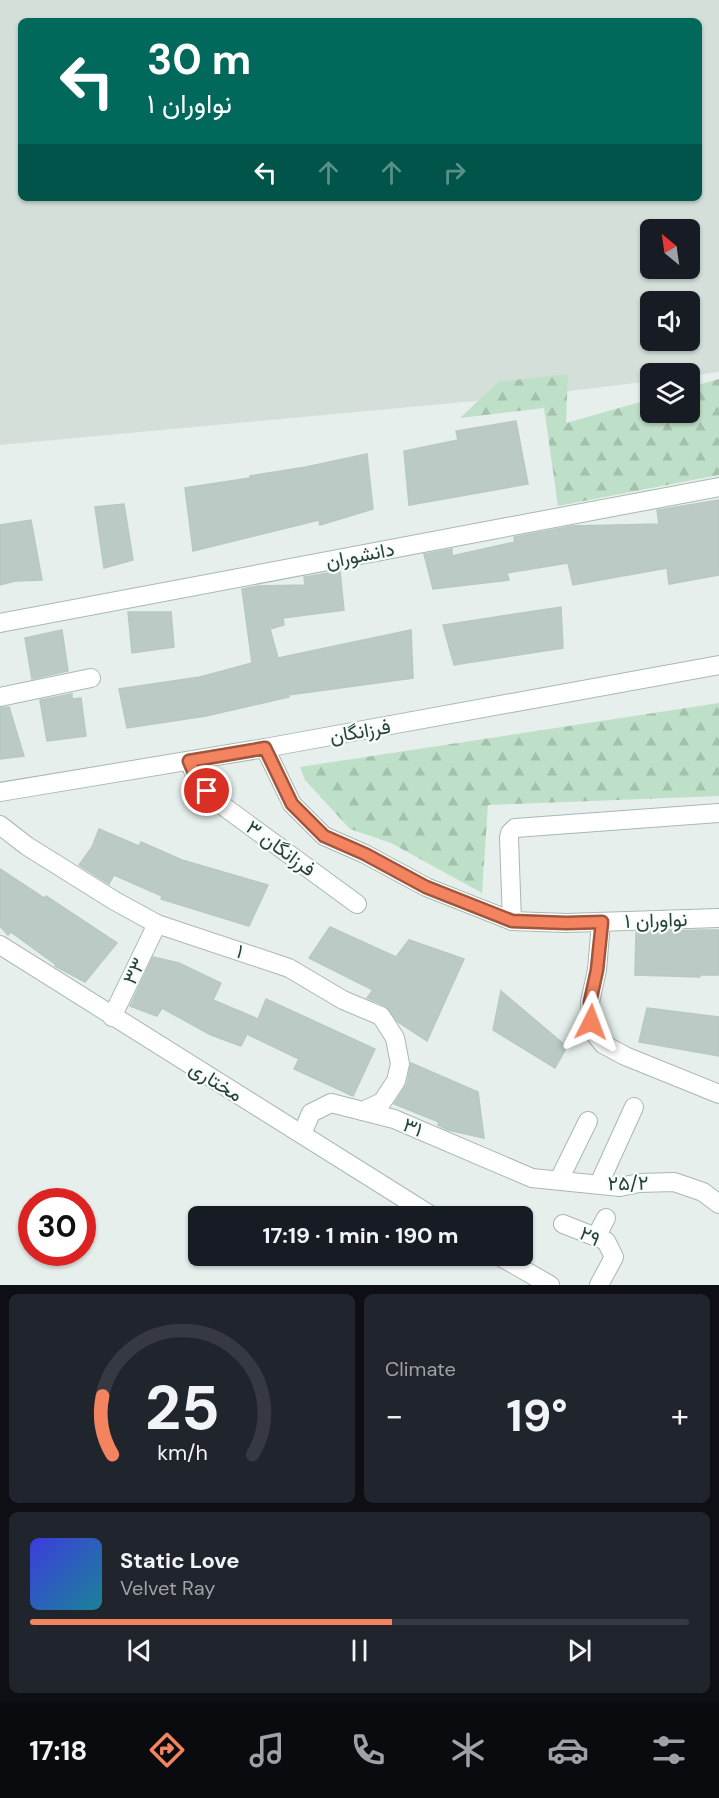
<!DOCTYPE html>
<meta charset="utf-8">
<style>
body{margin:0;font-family:"DM Sans",Vazirmatn,sans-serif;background:#20242c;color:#f1f3f6;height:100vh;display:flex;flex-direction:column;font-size:22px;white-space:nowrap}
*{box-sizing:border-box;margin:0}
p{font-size:20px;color:#9ea1a6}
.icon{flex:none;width:33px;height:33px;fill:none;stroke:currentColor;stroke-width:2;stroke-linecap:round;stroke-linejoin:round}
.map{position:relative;height:1285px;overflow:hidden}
.panel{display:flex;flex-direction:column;gap:9px;padding:9px;background:#0d0f14;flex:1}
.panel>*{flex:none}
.top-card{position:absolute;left:18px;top:18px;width:684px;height:183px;border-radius:9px;box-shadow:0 2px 4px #0004;background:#00695c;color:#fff;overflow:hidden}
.needle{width:39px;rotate:331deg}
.buttons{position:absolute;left:640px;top:219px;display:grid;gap:12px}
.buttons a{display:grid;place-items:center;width:60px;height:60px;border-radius:9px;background:#171b24;box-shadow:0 2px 4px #0004;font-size:30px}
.speed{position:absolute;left:18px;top:1188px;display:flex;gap:12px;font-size:30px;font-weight:700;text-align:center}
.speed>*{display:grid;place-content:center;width:78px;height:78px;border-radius:50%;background:#171b24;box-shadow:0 2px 4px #0004;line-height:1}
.speed .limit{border:9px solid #d22;background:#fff;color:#111}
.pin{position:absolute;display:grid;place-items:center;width:51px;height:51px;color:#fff;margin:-26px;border:3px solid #fff;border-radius:50%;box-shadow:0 2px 6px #0007}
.me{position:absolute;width:66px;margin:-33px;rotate:3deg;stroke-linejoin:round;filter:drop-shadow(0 0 4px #0008)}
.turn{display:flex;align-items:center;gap:21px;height:126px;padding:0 30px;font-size:27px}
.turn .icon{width:78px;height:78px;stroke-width:2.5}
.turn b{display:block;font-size:42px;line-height:51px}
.lanes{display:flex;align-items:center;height:57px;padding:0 30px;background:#0003;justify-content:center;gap:30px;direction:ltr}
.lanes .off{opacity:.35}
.big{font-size:45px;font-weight:700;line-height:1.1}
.panel .card{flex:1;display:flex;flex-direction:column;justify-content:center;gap:9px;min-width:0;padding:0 21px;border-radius:9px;background:#20242c}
.panel .dial{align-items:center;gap:0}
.dial svg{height:156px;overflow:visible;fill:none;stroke:#363941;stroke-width:7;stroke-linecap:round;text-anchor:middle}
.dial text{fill:#f1f3f6;stroke:none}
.song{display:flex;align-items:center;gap:18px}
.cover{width:72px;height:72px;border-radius:9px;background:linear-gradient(135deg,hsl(240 70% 55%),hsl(190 70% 35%))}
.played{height:6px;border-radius:3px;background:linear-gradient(90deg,#f4845f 55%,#363941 55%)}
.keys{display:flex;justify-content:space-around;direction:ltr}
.heat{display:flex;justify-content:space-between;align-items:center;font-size:33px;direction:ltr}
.panel .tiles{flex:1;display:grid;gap:9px;grid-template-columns:1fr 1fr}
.card:last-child{grid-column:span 2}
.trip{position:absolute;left:188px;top:1206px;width:345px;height:60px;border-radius:9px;background:#171b24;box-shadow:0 2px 4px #0004;font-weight:700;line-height:60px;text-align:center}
.tabs{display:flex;height:96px;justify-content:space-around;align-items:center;background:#090b0e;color:#9ea1a6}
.tabs .icon{width:42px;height:42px}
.tabs .on{color:#f4845f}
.tabs b{font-size:27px;color:#f1f3f6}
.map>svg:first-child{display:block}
</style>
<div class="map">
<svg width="719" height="1285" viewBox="0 0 719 1285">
<defs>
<pattern id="forest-firs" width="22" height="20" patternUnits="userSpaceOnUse" patternTransform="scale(1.5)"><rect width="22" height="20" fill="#bfe0c8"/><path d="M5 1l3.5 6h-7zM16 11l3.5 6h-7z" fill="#a4c1ad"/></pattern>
</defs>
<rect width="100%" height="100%" fill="#e6efeb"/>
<path fill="#d4dfda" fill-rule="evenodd" d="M0,0H719V372L690,376V374H651V381L529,396L0,445ZM21,21H699V198H21ZM651,230H690V268H651ZM651,302H690V340H651Z"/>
<g fill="url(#forest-firs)">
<polygon points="568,374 566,423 651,399 651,412 690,412 690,387 719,379 719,475 558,506 544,408 460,418 498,382"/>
<polygon points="719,703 719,796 488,805 482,893 391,843 350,829 305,780 300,767"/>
</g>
<g fill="#bbcac4" stroke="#b8c9c2" stroke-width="1.5">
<polygon points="516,421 528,484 409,505 404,451 458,440 456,431"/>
<polygon points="367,454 373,509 320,525 319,520 193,551 185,488 250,478 250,476 306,467"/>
<polygon points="719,500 719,575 669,584 667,568 573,585 568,563 507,573 509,580 433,589 424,554 452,549 452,556 515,542 514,537 572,526 659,524 657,510"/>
<polygon points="124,504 133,560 104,568 95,507"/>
<polygon points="31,520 42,580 15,581 0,585 0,525"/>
<polygon points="340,571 344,610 283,618 284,625 270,629 278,658 411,630 413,678 288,695 289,697 206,716 127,728 119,689 200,677 252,663 242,589 258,586 305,585 304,577"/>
<polygon points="561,607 563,648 454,665 443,625"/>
<polygon points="128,612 171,612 174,647 132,653"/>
<polygon points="62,630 68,671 32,679 25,638"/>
<polygon points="72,694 72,699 81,698 86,736 47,741 40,700"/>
<polygon points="9,707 24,756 0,759 0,708"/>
<polygon points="99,829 139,846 141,842 182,860 268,885 249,926 161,899 162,896 114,875 109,884 79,865 92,847"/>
<polygon points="0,869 44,898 46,896 117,943 85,982 55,966 56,965 11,932 8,935 0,926"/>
<polygon points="330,927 396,957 409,940 464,959 427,1041 398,1022 386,1006 367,998 373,990 309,958"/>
<polygon points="703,930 719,930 719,975 700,975 700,977 635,975 636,932"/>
<polygon points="153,957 179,963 221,983 213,1000 258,1019 266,999 375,1049 353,1096 294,1069 299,1059 247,1034 241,1046 211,1035 162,1008 157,1016 130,1006"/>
<polygon points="501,991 567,1047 555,1068 493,1030"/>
<polygon points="647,1008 719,1017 719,1056 639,1042"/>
<polygon points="411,1063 478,1092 484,1138 448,1130 438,1125 439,1122 394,1104 407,1084"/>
</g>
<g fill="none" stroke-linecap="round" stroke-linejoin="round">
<defs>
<g id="minor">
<polyline points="0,623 719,487"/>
<polyline points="0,697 91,678"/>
<polyline points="265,748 292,804 324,836 365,854 426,887 512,921 566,923 719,918"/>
<polyline points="189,761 198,782 215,800 357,904"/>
<polyline points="0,825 27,846 115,901 157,924 289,968 343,1000 381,1016 395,1038 400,1064 396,1081 382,1102 363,1111"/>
<polyline points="512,921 509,838 510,833 515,828 719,813"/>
<polyline points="601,922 597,970 590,1002 591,1022 595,1034 603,1044 625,1056 719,1094"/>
<polyline points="112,1017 157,924"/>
<polyline points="302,1134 311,1113 331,1103 394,1119 532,1178 620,1187 639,1183 674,1182 703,1192 719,1204"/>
<polyline points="559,1180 588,1121"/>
<polyline points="599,1184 634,1107"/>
<polyline points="563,1224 606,1241 614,1257 599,1285"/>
<polyline points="596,1237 606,1218"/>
</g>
<g id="tertiary">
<polyline points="0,792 265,748 719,665"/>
<polyline points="0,945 432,1216"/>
<polyline points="499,1256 550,1285"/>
</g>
</defs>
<use href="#minor" stroke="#a8b8b2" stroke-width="20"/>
<use href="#tertiary" stroke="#a8b8b2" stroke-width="20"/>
<use href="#minor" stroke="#fff" stroke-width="18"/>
<use href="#tertiary" stroke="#fff" stroke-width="18"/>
</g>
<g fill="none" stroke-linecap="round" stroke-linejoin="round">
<defs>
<polyline id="route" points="207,791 198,782 189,761 265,748 292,804 324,836 365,854 426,887 512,921 566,923 602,922 597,970 590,1002 591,1022"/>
</defs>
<use href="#route" stroke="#9f563e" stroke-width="15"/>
<use href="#route" stroke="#f4845f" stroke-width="10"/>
</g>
<g text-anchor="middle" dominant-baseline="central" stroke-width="4.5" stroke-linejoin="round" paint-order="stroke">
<g font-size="20" fill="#24423a" stroke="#f7fbf9">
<text transform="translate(360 555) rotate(-11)">دانشوران</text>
<text transform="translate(360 731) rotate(-10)">فرزانگان</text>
<text transform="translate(281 848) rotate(36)">فرزانگان ۳</text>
<text transform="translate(656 920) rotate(-2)">نواوران ۱</text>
<text transform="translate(240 951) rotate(19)">۱</text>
<text transform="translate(134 971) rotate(-64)">۳۳</text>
<text transform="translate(216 1081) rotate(32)">مختاری</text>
<text transform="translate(413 1127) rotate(22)">۳۱</text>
<text transform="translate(628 1183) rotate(-1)">۲۵/۲</text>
<text transform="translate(590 1236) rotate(25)">۲۹</text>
</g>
</g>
</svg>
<div class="buttons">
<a><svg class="needle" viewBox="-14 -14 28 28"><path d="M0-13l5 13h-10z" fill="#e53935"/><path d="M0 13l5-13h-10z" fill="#9ea1a6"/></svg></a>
<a><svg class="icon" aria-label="sound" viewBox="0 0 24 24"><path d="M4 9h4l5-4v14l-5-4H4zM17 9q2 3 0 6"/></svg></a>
<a><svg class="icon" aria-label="layers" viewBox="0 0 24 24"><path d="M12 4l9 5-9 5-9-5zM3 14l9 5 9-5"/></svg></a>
</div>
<div class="speed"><div class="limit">30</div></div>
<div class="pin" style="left:207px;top:791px;background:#d93025"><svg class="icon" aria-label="arrive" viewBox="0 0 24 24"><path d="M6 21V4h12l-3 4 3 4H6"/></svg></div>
<svg class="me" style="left:591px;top:1022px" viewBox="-20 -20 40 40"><path d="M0-17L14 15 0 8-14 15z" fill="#f4845f" stroke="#fff" stroke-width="4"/></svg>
<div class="trip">17:19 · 1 min · 190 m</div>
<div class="top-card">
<div class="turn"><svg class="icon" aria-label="left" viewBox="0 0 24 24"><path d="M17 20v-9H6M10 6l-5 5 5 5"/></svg><div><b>30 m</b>نواوران ۱</div></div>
<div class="lanes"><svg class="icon" aria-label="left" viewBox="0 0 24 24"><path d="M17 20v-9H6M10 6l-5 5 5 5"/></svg><svg class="icon off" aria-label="ahead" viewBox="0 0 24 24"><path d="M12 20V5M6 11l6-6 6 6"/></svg><svg class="icon off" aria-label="ahead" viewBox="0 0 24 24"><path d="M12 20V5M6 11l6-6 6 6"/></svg><svg class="icon off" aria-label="right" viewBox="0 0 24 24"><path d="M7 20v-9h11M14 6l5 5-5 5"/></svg></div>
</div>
</div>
<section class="panel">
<div class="tiles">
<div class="card dial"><svg viewBox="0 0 100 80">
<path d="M14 69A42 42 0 1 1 86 69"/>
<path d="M14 69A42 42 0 0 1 9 39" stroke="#f4845f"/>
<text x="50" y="56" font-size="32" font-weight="700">25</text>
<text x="50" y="72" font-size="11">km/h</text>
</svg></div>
<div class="card"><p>Climate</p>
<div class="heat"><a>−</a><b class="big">19°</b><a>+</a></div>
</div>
<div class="card">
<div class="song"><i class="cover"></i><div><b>Static Love</b><p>Velvet Ray</p></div></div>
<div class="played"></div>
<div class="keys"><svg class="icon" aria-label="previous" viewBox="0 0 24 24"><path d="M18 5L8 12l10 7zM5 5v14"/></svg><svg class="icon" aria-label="pause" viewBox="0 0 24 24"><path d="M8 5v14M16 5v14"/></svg><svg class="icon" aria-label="next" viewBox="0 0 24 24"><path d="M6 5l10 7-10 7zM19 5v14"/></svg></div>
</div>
</div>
</section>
<nav class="tabs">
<b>17:18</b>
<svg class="icon on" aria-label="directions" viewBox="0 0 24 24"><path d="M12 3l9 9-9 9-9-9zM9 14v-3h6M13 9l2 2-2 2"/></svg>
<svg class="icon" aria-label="music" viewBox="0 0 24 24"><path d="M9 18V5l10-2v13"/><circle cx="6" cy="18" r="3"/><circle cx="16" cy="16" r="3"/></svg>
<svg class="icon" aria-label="phone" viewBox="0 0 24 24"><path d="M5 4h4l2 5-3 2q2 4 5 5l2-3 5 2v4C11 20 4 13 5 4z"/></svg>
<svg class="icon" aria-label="climate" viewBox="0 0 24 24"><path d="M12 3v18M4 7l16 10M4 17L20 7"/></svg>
<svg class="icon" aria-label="car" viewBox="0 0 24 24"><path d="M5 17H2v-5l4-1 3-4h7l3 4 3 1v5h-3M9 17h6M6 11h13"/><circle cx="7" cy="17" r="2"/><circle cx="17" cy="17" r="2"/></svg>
<svg class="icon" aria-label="filters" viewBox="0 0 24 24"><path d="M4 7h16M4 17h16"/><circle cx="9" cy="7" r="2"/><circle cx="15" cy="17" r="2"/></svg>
</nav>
